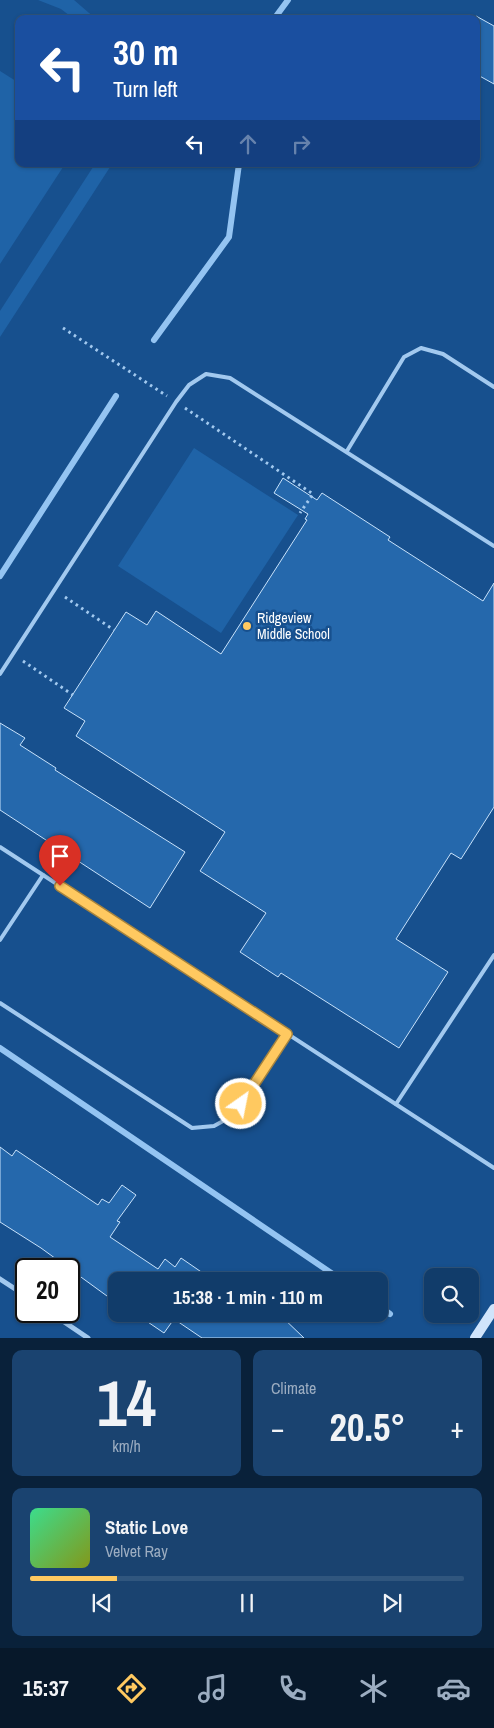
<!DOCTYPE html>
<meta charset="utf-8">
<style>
body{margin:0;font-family:"Archivo Narrow",sans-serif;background:#1a4370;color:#f1f3f6;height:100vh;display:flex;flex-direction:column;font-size:19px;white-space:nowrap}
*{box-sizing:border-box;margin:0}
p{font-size:16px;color:#9cadc1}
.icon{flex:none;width:28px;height:28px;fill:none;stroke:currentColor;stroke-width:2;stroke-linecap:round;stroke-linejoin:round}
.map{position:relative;height:1338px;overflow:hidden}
.drawer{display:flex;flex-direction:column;gap:12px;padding:12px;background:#09213a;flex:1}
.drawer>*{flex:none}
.hud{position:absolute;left:15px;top:15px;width:465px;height:152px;border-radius:10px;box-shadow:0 1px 4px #0004,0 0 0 1px #30567e;background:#1a4fa0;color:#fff;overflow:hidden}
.controls{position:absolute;left:424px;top:1268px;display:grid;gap:10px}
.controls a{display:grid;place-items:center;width:55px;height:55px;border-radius:10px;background:#113c6a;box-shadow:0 1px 4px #0004,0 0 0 1px #30567e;font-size:25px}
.speed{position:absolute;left:15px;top:1258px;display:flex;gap:10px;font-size:25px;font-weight:700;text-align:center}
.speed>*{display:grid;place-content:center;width:65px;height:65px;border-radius:50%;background:#113c6a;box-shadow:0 1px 4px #0004,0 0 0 1px #30567e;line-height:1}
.speed .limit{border:2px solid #111;border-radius:8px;background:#fff;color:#111}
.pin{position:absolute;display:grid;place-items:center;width:42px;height:42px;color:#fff;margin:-51px -21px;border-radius:50% 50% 50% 0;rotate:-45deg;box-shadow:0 0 5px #0007}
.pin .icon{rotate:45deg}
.me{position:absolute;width:55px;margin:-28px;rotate:33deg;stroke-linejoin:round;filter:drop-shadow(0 0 4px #0008)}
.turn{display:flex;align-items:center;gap:18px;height:105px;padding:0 15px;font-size:22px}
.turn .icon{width:65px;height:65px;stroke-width:2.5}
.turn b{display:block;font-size:35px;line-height:42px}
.lanes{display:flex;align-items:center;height:48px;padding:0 15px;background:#0003;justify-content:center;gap:25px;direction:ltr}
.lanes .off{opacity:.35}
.big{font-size:38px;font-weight:800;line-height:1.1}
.drawer .widget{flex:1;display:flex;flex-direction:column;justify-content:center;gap:8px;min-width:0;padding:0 18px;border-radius:10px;background:#1a4370}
.drawer .dial{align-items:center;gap:0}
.dial b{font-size:65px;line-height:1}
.song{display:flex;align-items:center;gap:15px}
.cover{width:60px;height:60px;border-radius:8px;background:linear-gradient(135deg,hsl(150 70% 55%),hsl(70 70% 35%))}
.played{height:5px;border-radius:2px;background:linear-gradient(90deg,#ffc960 20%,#30567e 20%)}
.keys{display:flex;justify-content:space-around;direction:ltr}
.heat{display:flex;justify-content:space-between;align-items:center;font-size:28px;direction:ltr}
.drawer .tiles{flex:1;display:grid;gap:12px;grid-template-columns:1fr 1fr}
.widget:last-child{grid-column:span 2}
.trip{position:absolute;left:108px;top:1272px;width:280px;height:50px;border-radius:10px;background:#113c6a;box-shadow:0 1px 4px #0004,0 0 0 1px #30567e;font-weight:800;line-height:50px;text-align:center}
.dock{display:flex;height:80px;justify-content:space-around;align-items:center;background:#07182a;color:#9cadc1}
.dock .icon{width:35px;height:35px}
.dock .selected{color:#ffc960}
.dock b{font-size:22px;color:#f1f3f6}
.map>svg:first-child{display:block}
</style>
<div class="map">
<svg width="494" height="1338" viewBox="0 0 494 1338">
<rect width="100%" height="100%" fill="#17508e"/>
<g fill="#1f63a7">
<polygon points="38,0 74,0 96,19 74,19 61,9"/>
<polygon points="0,71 19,83 19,164 65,164 0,264"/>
<polygon points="95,164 112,164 0,337 0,311"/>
<polygon points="194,448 298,515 221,633 118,566"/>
</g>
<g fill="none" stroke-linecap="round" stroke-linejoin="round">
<g stroke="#94c4f2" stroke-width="6">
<polyline points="274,19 288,0"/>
<polyline points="154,340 229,237 239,164"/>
<polyline points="0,576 116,396"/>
<polyline points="0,1048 343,1281"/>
<polyline points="379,1306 390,1314"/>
</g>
</g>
<g fill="#2568ac" stroke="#c8e2fb">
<polygon points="476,16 494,26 494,84 476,74"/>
<polygon points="283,478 317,500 322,493 390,537 388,540 483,601 494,583 494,807 461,859 451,853 396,939 448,972 399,1048 281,973 278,977 240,952 266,913 200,871 225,832 76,736 85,721 64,708 126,612 147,625 156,611 221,654 307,520 305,519 308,514 274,493"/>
<polygon points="0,723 25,738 20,745 56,768 55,770 185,852 150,908 0,810"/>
<polygon points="0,1147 12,1156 16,1150 98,1205 102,1199 109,1203 122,1185 136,1195 117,1221 120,1222 110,1237 158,1269 165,1259 175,1267 181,1258 213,1280 218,1275 227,1281 116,1281 116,1300 108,1295 107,1296 41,1248 0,1222"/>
<polygon points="136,1314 279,1314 304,1338 202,1338 174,1319 164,1333"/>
</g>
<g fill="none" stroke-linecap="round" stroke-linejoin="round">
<g stroke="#a2c9ef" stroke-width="3" stroke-dasharray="2.5 4" stroke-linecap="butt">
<polyline points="63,328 167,396"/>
<polyline points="185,408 313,494 300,513"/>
<polyline points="65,597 114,630"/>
<polyline points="23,661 73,695"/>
</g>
<g stroke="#a2c9ef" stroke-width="4">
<polyline points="347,451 404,357 421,348 443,354 494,387"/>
<polyline points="0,674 176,402 189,385 206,374 230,378 494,546"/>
<polyline points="0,847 494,1168"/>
<polyline points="0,940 43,875"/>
<polyline points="0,1003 192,1128 214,1126 234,1115 287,1034"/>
<polyline points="396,1104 494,955"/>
</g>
<g stroke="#a2c9ef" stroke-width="5">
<polyline points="0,1279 26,1296"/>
<polyline points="48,1311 88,1338"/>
</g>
<polyline stroke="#d0e4fb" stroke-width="10" points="475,1338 494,1309"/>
</g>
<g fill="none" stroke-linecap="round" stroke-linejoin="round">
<defs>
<polyline id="route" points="60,886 287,1034 241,1104"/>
</defs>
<use href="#route" stroke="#a6833e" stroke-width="12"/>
<use href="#route" stroke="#ffc960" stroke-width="9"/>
</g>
<circle fill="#ffc960" stroke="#17508e" stroke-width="2" cx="247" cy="626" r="5"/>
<g text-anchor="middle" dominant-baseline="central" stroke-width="5" stroke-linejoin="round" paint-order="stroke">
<g font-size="14" fill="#fff" stroke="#17508e" text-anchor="start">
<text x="257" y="618">Ridgeview<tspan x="257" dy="16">Middle School</tspan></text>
</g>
</g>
</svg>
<div class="controls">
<a><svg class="icon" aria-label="search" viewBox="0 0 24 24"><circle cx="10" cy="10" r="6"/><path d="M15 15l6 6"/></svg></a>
</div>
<div class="speed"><div class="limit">20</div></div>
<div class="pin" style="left:60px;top:886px;background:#d93025"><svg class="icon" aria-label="arrive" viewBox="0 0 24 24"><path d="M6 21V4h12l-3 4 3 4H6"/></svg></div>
<svg class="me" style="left:241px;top:1104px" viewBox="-20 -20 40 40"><circle r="17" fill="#ffc960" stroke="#fff" stroke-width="3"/><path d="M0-11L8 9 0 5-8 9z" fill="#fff"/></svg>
<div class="trip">15:38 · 1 min · 110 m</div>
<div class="hud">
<div class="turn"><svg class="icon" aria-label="left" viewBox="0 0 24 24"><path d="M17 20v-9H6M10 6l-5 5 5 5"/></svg><div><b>30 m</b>Turn left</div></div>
<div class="lanes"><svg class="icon" aria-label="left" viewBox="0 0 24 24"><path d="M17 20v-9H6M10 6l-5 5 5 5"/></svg><svg class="icon off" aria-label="ahead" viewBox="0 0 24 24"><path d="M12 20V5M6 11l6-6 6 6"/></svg><svg class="icon off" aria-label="right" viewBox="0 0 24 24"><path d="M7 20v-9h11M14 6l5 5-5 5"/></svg></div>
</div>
</div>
<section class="drawer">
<div class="tiles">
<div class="widget dial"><b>14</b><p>km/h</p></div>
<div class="widget"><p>Climate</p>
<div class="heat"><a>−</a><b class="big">20.5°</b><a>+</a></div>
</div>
<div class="widget">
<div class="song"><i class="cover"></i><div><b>Static Love</b><p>Velvet Ray</p></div></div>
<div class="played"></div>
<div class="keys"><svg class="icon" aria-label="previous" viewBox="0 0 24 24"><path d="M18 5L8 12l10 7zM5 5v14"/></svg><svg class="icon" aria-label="pause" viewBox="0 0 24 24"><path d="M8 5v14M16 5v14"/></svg><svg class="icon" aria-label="next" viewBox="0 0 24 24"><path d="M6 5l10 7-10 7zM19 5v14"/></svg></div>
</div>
</div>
</section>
<nav class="dock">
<b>15:37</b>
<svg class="icon selected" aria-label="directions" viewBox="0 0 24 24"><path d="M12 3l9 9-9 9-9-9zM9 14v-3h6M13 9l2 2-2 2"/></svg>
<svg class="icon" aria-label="music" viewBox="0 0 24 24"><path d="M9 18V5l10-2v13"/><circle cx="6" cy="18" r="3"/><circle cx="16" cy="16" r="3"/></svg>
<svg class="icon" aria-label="phone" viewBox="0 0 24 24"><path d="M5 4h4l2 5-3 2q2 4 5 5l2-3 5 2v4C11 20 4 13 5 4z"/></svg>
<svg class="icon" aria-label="climate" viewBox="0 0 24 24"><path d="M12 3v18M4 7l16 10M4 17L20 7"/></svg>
<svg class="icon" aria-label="car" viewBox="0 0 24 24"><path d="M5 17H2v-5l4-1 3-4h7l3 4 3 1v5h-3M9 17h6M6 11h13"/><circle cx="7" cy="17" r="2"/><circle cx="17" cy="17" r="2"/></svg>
</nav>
